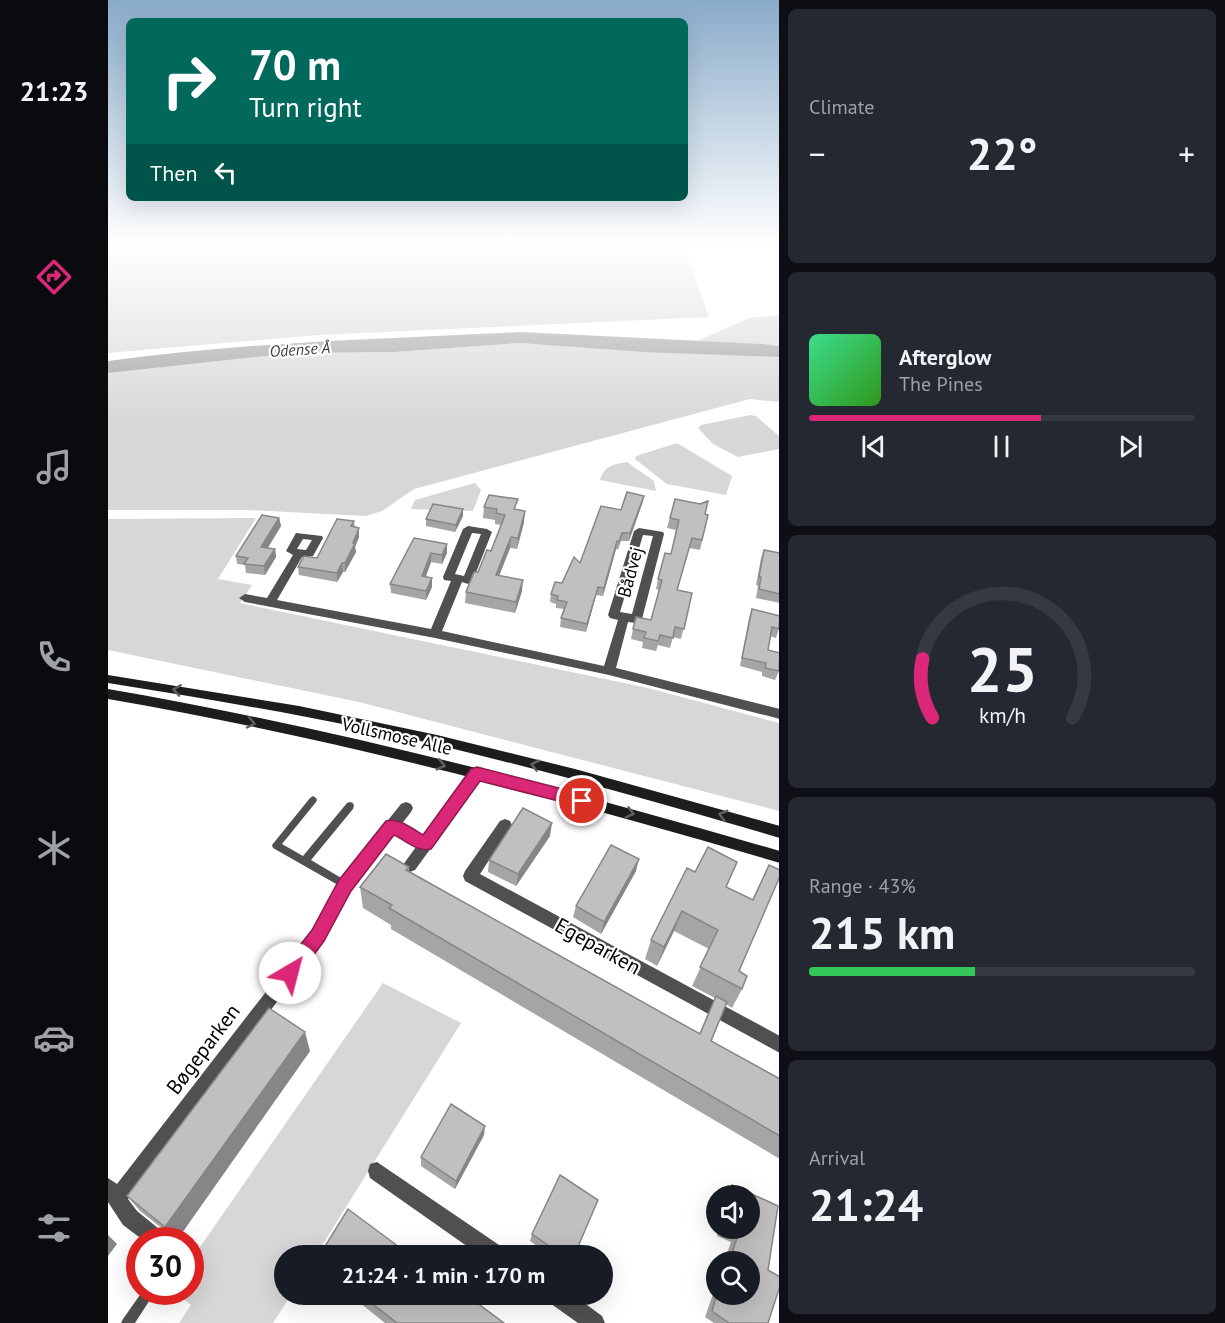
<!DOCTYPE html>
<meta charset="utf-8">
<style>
body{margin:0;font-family:"PT Sans",sans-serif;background:#242831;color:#f1f3f6;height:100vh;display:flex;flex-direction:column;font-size:22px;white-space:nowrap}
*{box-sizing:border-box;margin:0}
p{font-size:20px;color:#9ea1a6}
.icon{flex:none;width:33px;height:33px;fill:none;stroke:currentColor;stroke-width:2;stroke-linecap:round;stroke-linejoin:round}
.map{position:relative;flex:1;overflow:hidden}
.panel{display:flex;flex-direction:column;gap:9px;padding:9px;background:#0d0f14;width:446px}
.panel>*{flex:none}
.hud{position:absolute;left:18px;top:18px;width:562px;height:183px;border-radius:9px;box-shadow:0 6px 24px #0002;background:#00695c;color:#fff;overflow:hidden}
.tools{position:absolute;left:598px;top:1185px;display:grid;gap:12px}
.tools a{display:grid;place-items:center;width:54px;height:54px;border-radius:50%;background:#171b24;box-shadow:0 6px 24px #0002;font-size:30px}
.speed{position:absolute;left:18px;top:1227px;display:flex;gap:12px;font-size:30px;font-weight:700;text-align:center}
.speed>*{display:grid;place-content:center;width:78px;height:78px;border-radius:50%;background:#171b24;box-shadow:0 6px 24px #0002;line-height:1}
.speed .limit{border:9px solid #d22;background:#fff;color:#111}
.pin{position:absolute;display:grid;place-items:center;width:51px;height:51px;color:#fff;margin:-26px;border:3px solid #fff;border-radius:50%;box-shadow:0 2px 6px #0007}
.me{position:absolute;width:66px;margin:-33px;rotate:37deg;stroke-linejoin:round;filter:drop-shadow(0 0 4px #0008)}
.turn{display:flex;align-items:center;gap:21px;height:126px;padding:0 24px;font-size:27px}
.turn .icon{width:78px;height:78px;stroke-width:2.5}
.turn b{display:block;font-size:42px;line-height:51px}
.then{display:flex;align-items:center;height:57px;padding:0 24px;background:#0003;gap:12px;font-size:22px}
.big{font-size:45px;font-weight:600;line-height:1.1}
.panel .tile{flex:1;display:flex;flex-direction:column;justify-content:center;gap:9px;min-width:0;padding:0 21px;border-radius:9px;background:#242831}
.panel .dial{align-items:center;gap:0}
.dial svg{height:156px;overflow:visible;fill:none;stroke:#363941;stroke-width:7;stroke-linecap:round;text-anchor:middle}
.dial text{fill:#f1f3f6;stroke:none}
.song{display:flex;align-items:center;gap:18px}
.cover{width:72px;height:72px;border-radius:9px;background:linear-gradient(135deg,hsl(150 70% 55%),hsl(110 70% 35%))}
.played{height:6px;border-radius:3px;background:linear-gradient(90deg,#db2777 60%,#363941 60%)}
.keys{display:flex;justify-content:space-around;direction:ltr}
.heat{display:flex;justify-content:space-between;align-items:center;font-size:33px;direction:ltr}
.charge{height:9px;border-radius:4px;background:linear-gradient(90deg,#34c759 43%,#363941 0)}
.trip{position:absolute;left:166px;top:1245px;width:339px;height:60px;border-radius:30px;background:#171b24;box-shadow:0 6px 24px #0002;font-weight:600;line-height:60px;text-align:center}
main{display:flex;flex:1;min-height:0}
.tab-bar{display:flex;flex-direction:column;width:108px;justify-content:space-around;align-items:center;background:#090b0e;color:#9ea1a6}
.tab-bar .icon{width:42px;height:42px}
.tab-bar .current{color:#db2777}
.tab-bar b{font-size:27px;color:#f1f3f6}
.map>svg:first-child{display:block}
</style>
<main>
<nav class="tab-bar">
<b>21:23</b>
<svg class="icon current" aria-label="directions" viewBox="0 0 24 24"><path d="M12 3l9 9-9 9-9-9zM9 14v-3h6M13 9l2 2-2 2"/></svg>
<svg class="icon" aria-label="music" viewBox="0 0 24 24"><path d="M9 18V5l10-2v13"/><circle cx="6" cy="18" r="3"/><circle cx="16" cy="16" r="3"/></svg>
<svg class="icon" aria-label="phone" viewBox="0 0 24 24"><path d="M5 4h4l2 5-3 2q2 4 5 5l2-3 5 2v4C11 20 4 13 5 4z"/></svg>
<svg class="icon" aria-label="climate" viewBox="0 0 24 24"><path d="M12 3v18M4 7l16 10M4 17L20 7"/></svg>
<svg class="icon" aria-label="car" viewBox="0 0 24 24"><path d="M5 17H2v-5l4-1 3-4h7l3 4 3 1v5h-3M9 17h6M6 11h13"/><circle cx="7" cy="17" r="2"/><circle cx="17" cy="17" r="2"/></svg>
<svg class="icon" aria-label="filters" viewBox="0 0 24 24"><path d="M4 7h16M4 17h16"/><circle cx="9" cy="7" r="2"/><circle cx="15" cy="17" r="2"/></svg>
</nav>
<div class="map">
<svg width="672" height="1323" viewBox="0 0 672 1323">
<rect width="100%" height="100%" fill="#fff"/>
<g fill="#d7d7d7">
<polygon points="0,243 575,243 601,317 211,335 0,353"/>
<polygon points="671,315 671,346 589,341 641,318"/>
<polygon points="412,343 671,357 672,402 642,399 306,489 274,511 258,516 139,510 0,510 0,373 186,353 287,352"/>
<polygon points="642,415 648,416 671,436 671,449 630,457 605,444 590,428 593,425"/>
<polygon points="569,443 624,476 618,495 559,484 527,459 528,456"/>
<path d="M519,462L546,481L548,491L492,480C497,465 504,465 519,462Z"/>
<polygon points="367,483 373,490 365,511 303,509 307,500"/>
<polygon points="148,518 110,579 144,585 132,603 540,688 671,723 671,811 251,702 0,650 0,519"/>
<polygon points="275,983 353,1023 208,1255 177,1256 177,1294 183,1295 165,1323 71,1323 83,1305 66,1292 82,1292 83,1260"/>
</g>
<path fill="#9e9e9e" d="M414,332L653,344L671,346V357L536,352L412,343L287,352L186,353L0,373V361C137,342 276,339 414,332Z"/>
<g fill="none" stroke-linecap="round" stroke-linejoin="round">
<g fill="#505050" fill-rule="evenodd">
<polygon points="205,796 208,798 209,800 208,802 174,844 195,856 239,803 242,802 245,803 246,806 245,809 203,860 240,882 242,885 240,888 237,889 165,848 164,845 202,798"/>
<polygon points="284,821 320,841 321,844 320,847 317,848 314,847 281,828 280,825 281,822"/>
<polygon points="34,1292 47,1292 27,1323 13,1323 15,1319"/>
</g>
<g fill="#505050" fill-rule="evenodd">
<path d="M360,526L379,529L384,532L365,580L360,584L354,582L334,631L496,666L510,620L502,618L500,615L526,531L531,528L555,532L556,534L534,619L528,623L520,622L508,668L672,709V719L501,675L327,638L137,602L131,598L137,594L159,598L185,555L178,551L188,533L214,536L215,538L205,556L194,557L169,600L323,629L343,581L336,580L335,577L355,529ZM364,533L373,534L356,576L347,574ZM535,535L545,536L524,614L512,612ZM195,539L204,540L198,550L189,549Z"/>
<polygon points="369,769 374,770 376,774 374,778 307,870 302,872 297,870 295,866 297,862 364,770"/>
<polygon points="298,802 303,804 305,808 303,812 242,890 215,941 20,1199 29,1211 56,1233 59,1240 35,1240 15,1225 0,1202 0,1178 9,1184 205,931 232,880 293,804"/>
<polygon points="397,819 402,821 404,825 372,874 672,1036 672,1053 357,881 355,876 357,871 392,821"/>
<polygon points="269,1162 397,1249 400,1256 373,1256 262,1178 260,1171 262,1164"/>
<polygon points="436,1294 464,1294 494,1316 497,1323 470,1323 439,1301"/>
</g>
<g fill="#1d1d1d" fill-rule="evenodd">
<path d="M0,675L191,706L329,735L467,769L672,826V838C535,798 398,759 259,729C173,711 87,697 0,683Z"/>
<path d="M0,689C227,728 451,787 672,851V863C451,798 227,738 0,699Z"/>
</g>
</g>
<g fill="#a5a5a5">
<polygon points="536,496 534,504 521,541 513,541 510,550 508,549 495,596 488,595 478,632 452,627 453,618 456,609 448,608 448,604 442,602 443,594 454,583 472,563 513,510"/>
<polygon points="567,499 600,515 592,550 581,548 569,590 584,593 573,639 565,637 562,648 550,645 548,651 534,648 535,642 523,639 525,629 543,620 551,590 548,589 550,579 563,554 568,530 559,528"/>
<polygon points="376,507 409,510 416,522 409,549 402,548 391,576 414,591 407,613 357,603 358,592 383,551 393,525 387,524 387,520 375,518"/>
<polygon points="355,516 347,532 318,526 318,519"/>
<polygon points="171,518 173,526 160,548 167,549 168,557 157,575 138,573 137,565 129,564 128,556"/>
<polygon points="246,521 247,527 251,537 247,547 248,552 237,572 235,572 229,582 191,575 190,567 209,558"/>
<polygon points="306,538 339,544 339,553 334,564 323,562 318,577 324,587 318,600 283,593 282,584"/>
<polygon points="656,550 672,553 672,603 648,598 650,586 648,585 653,558"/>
<polygon points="644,609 671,629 668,638 662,636 660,650 671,671 667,680 654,676 654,672 632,666 641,618"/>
<polygon points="442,836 408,886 380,872 381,860"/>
<polygon points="661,865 631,971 634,989 624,1008 618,1004 603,1041 672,1079 672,1159 283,929 283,925 255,908 252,887 301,867 301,871 591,1034 607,998 584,986 601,949 566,931 549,966 537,959 543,940 579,868 644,900"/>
<polygon points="528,871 493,934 465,917 468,906"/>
<polygon points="202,1051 69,1240 32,1211 19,1196"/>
<polygon points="376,1135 347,1189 313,1166 313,1157"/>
<polygon points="624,1185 670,1206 660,1270 672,1277 672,1286 660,1323 606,1323 597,1317 609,1283 609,1294 642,1294 642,1262 616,1262 623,1242 609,1236 611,1228 642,1228 642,1196 617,1196"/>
<polygon points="424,1234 466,1256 443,1256 422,1241"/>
<polygon points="241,1294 357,1294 396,1323 277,1323"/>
</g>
<g fill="#868686">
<polygon points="536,496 534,504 521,541 522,533"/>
<polygon points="355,509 355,516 347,532 348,525"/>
<polygon points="417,511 416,522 409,549 410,538"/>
<polygon points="171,518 173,526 155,555 153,547"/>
<polygon points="251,528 251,537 247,547 248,552 237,572 237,563"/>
<polygon points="403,537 402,548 387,586 388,575"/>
<polygon points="509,541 508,549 495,596 496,588"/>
<polygon points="339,544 339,553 334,564 334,555"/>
<polygon points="167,549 168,557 157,575 156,566"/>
<polygon points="323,553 323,562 314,585 314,576"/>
<polygon points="234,563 235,572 229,582 229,573"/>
<polygon points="324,578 324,587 318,600 318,591"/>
<polygon points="415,580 414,591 407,613 408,602"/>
<polygon points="490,587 488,595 478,632 479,624"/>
<polygon points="444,823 442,836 408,886 410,874"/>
<polygon points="531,859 528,871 493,934 496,922"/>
<polygon points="574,911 566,931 549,966 556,947"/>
<polygon points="197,1032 202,1051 69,1240 57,1227"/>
<polygon points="377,1126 376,1135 347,1189 348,1181"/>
<polygon points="0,1235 9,1244 0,1256"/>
</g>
<g fill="#c0c0c0" stroke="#868686" stroke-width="1.5">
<polygon points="519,492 536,496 522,533 514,533 511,542 509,541 496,588 490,587 479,624 453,618 459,602 449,600 450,596 443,594 447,582 454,583 466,557 472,563 493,506 513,510"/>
<polygon points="381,495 410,499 406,509 417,511 410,538 403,537 388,575 415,580 408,602 358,592 366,572 370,572 379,550 383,551 397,515 388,513 389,509 376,507"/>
<polygon points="567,499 592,504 600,501 597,514 600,515 594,540 584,538 569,590 584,593 576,629 567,627 565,638 552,635 550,641 536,638 538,632 525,629 528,617 543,620 554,580 550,579 557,553 563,554 571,520 562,518"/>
<polygon points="325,504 355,509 348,525 318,519"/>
<polygon points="154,515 171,518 153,547 167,549 156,566 136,564 140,558 128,556"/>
<polygon points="229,519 246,521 243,526 251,528 245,543 247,543 237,563 234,563 229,573 190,567 196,556 209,558"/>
<polygon points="306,538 339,544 334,555 323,553 314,576 324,578 318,591 282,584"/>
<polygon points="656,550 672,553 672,594 651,589 653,577 651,577"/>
<polygon points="644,609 672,616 671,629 664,627 660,650 672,653 671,671 657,668 658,663 634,658"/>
<polygon points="415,808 444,823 410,874 381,860"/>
<polygon points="503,845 531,859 496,922 468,906"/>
<polygon points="600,847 629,862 618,887 645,900 661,865 672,870 672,876 631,971 639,976 634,989 592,967 610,930 574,911 556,947 543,940 579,868 587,872"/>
<polygon points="278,854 301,867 298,870 592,1034 608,996 619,1002 603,1041 672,1079 672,1136 281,908 284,905 252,887"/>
<polygon points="161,1008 197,1032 57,1227 19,1196"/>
<polygon points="343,1104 377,1126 348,1181 313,1157"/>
<polygon points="452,1175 490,1200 466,1256 456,1256 424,1234"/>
<polygon points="624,1185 670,1206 660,1270 672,1277 672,1286 660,1323 621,1323 604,1311 609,1294 642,1294 642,1262 621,1262 630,1235 616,1229 642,1228 642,1196 622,1196"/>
<polygon points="240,1209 303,1256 211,1256"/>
<polygon points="252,1294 357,1294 396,1323 289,1323"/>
</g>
<defs><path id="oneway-chevron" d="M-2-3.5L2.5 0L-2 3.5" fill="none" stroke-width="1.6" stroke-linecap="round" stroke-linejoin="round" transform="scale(1.5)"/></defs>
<g stroke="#616161">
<use href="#oneway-chevron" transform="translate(69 690) rotate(-171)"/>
<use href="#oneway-chevron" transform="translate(143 723) rotate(12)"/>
<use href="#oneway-chevron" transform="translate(333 765) rotate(13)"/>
<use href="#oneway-chevron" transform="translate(427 765) rotate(-166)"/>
<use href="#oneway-chevron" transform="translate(522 813) rotate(15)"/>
<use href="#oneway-chevron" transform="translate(615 815) rotate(-164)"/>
</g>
<linearGradient id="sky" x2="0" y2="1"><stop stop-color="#8aabca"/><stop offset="0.57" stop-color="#fff"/><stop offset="1" stop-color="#fff" stop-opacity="0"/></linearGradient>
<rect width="672" height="429" fill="url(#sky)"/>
<path fill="#db2777" stroke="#8e194d" stroke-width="1.5" d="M369,767L474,794L479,796L481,801L479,805L474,807L372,781L323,849C311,853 297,840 286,835L243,891L216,941L188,979L182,982L175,979L172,973L175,967L204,930L231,880L278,821C290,817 305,829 315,835L363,769Z"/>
<g text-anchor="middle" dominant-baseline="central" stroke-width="4.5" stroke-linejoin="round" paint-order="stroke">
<g font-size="16" font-style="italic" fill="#3f3f3f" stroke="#fff">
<text transform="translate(192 349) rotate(-4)">Odense Å</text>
</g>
<g font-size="18" fill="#000" stroke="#fff">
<text transform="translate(522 572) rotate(-75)">Bådvej</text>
<text transform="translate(289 736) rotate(13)">Vollsmose Alle</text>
</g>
<g font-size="21" fill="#000" stroke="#fff">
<text transform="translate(490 946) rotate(29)">Egeparken</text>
<text transform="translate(95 1049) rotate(-53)">Bøgeparken</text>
</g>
</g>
</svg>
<div class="tools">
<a><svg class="icon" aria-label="sound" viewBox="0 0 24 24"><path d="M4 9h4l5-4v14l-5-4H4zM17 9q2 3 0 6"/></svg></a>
<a><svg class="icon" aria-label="search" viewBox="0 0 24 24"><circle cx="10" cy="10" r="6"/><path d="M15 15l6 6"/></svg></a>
</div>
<div class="speed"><div class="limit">30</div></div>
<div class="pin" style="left:474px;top:801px;background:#d93025"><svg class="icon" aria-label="arrive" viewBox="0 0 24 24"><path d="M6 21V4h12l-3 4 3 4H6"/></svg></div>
<svg class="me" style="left:182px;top:973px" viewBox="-20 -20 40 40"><circle r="19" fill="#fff"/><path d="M0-13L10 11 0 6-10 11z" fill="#db2777"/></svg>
<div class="trip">21:24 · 1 min · 170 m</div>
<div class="hud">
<div class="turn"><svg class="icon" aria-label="right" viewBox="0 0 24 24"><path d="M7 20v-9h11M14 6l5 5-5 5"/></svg><div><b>70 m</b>Turn right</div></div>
<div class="then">Then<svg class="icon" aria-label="left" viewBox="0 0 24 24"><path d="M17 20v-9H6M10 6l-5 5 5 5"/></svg></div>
</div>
</div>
<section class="panel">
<div class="tile"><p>Climate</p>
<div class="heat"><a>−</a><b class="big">22°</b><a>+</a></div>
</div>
<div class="tile">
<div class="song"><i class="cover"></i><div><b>Afterglow</b><p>The Pines</p></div></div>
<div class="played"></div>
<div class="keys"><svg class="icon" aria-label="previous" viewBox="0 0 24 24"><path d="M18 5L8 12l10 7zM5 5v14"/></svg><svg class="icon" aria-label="pause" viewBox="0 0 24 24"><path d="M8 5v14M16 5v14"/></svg><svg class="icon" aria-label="next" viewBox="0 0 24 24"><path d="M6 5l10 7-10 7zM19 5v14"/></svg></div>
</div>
<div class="tile dial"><svg viewBox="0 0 100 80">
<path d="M14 69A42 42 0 1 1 86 69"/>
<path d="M14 69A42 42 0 0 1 9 39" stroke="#db2777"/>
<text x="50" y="56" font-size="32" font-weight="700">25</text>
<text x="50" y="72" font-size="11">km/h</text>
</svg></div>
<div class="tile"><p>Range · 43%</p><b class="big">215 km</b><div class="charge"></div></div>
<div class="tile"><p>Arrival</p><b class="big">21:24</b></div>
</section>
</main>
